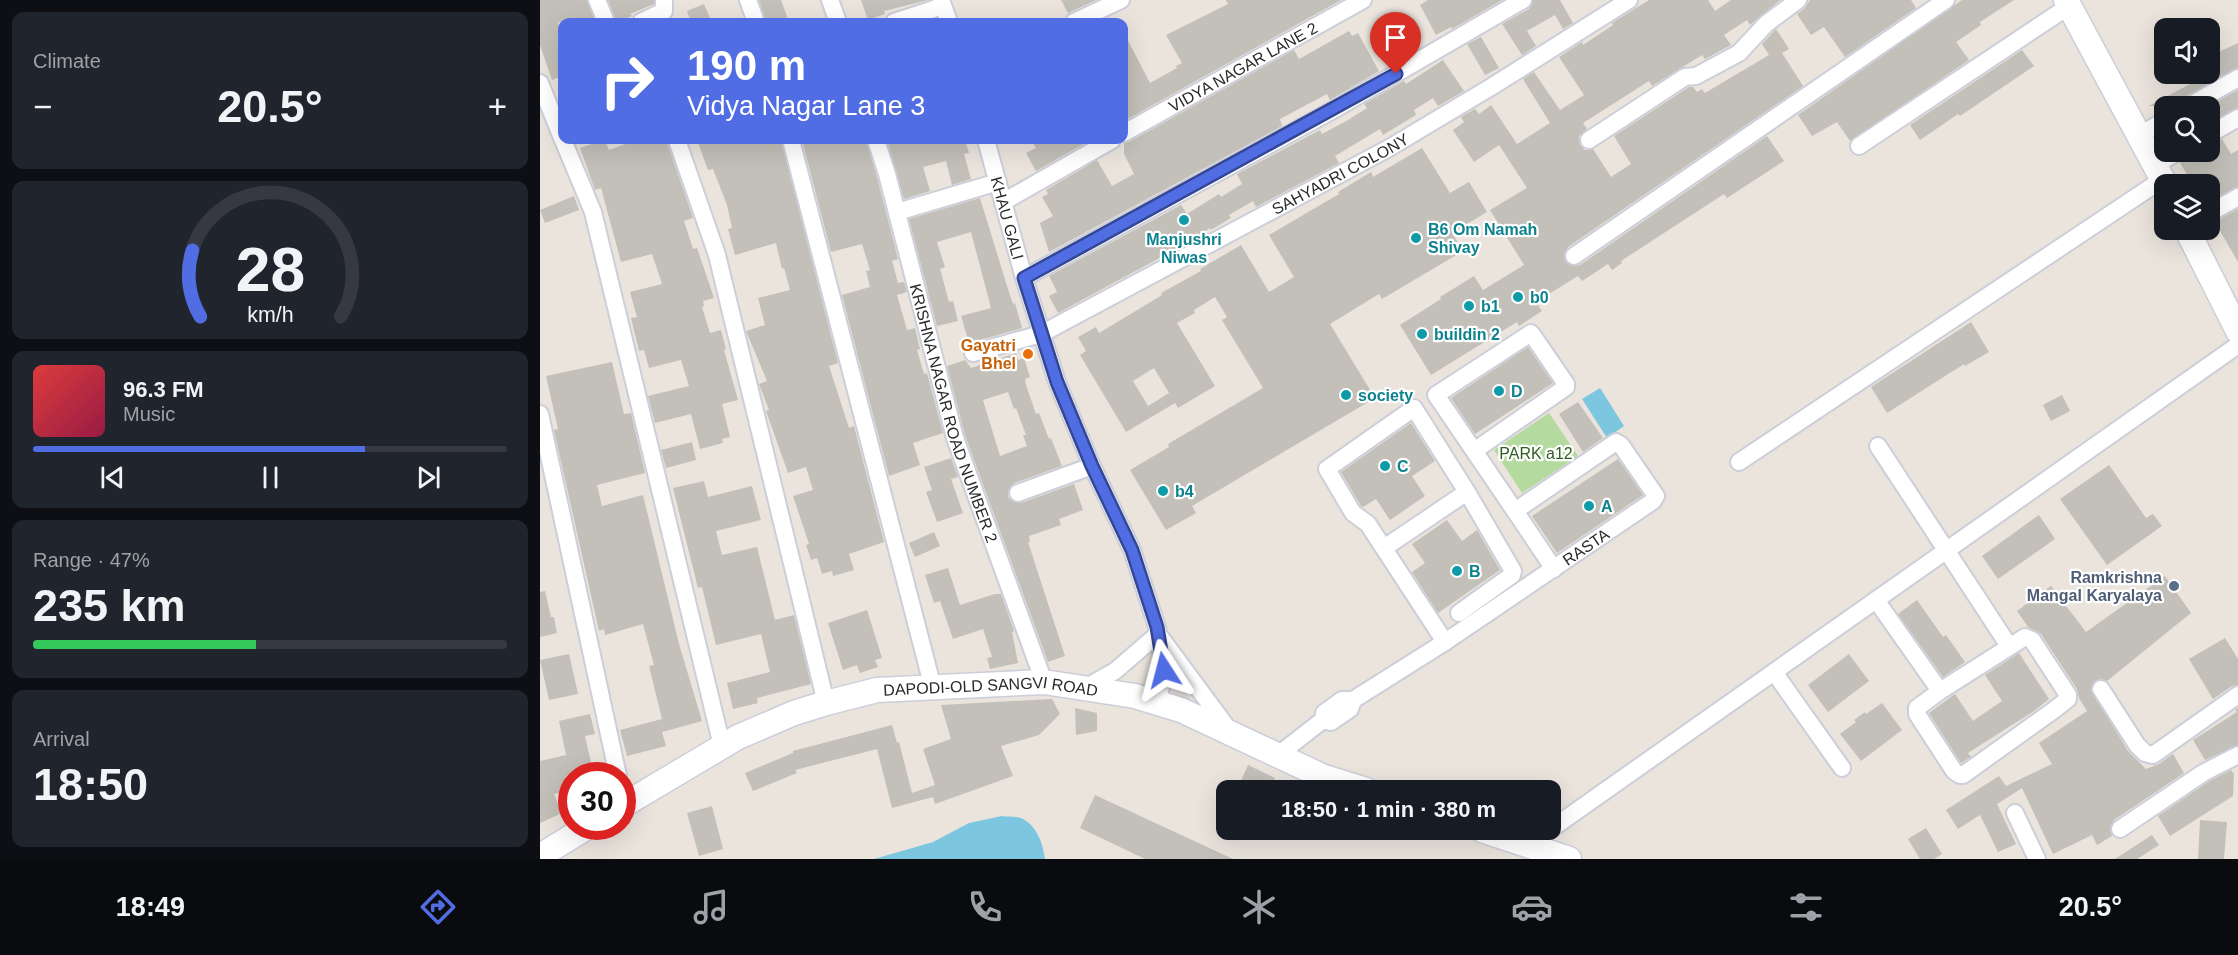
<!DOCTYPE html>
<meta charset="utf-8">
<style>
body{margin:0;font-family:Arial,sans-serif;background:#20242c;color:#f1f3f6;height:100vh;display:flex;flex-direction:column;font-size:22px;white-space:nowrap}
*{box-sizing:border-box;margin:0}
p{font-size:20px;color:#9ea1a6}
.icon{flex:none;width:33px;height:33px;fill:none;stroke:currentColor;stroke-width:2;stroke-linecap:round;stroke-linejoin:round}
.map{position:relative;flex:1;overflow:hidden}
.sheet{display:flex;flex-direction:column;gap:12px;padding:12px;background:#0d0f14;width:540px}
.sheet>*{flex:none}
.guide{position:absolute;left:18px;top:18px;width:570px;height:126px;border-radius:12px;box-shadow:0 6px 24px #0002;background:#506de4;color:#fff;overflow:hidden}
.tools{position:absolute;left:1614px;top:18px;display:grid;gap:12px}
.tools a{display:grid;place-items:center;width:66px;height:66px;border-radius:12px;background:#171b24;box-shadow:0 6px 24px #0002;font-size:30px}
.speed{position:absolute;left:18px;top:762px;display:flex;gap:12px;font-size:30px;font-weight:700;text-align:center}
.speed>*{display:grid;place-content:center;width:78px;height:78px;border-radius:50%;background:#171b24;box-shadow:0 6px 24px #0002;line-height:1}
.speed .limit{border:9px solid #d22;background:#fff;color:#111}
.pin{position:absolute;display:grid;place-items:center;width:51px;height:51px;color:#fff;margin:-62px -26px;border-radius:50% 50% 50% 0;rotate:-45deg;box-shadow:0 0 6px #0007}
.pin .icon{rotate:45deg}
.me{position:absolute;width:66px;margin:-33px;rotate:351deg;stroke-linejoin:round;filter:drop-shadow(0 0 4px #0008)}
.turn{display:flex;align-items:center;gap:21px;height:126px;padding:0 30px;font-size:27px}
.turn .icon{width:78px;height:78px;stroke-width:2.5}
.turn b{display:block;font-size:42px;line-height:51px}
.big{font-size:45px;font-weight:700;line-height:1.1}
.sheet .widget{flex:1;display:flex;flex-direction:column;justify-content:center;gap:9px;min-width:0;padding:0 21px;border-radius:12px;background:#20242c}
.sheet .dial{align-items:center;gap:0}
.dial svg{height:156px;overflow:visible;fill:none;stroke:#363941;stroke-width:7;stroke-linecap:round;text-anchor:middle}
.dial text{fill:#f1f3f6;stroke:none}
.song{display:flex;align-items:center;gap:18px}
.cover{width:72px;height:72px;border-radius:9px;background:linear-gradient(135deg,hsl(0 70% 55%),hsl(340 70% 35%))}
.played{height:6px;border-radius:3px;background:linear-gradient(90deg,#506de4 70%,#363941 70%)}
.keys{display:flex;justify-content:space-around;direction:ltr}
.heat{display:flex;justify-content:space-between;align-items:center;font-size:33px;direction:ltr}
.charge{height:9px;border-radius:4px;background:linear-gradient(90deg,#34c759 47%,#363941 0)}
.trip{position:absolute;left:676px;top:780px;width:345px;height:60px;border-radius:12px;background:#171b24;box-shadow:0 6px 24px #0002;font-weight:700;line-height:60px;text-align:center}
.dock{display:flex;height:96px;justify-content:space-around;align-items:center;background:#090b0e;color:#9ea1a6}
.dock .icon{width:42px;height:42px}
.dock .current{color:#506de4}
.dock b{font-size:27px;color:#f1f3f6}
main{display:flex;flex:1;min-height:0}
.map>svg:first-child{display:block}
</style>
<main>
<section class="sheet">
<div class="widget"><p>Climate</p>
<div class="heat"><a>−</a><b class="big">20.5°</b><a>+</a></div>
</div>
<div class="widget dial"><svg viewBox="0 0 100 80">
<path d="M14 69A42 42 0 1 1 86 69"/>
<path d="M14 69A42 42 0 0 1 10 35" stroke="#506de4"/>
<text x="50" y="56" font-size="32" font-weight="700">28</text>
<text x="50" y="72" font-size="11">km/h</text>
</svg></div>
<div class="widget">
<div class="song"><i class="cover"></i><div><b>96.3 FM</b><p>Music</p></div></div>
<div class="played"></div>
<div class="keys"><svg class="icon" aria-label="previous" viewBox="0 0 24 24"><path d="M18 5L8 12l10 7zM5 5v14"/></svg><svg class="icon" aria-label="pause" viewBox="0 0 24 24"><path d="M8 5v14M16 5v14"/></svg><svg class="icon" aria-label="next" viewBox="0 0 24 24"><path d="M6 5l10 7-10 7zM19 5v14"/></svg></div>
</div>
<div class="widget"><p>Range · 47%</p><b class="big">235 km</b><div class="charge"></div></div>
<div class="widget"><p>Arrival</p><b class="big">18:50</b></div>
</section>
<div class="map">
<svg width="1698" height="859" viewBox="0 0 1698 859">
<rect width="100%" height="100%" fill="#eae4dd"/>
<polygon fill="#b4daa0" points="1009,413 1038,456 982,493 954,450"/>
<g fill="#7cc6e0">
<polygon points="1060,388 1084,426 1067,438 1042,399"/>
<path d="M462,816C467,817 476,816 481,818C497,825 503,844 505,859H334L393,842L429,823Z"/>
</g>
<g fill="#c3bfb9" fill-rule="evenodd">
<polygon points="0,0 47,0 55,22 18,22 22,35 22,76 12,80 0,45"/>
<polygon points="68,0 114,0 114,4 90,14 92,16 77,22"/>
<polygon points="219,0 241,0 249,22 226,22"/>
<polygon points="321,0 388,0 344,11 345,14 328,20"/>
<polygon points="521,0 556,0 528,13"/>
<polygon points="686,0 801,0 584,121 584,33 610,83 637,68 636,66 642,63 626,35 688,4"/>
<polygon points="888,0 962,0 912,29 911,27 896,35 880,5"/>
<polygon points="993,0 1020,0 1033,23 1023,29 1015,15 987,31 996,46 982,55 962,24 989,9"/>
<polygon points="1109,0 1168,0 1175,11 1191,0 1240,0 1210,25 1207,20 1184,35 1191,45 1165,59 1162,55 1112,86 1109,81 1043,123 1047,129 1039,136 1040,145 1045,150 1053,149 1071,177 1091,164 1074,136 1149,87 1153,87 1157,92 1162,89 1165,93 1229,55 1222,44 1236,29 1249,49 1242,53 1263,86 1028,247 1024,256 1026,262 1034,266 1040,265 1227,136 1244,161 1187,198 1184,194 1081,261 1082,263 1072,270 1068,264 1042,281 1038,276 996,302 1002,311 979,326 977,322 891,375 860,325 901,299 900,297 934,276 943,290 984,265 950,210 987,188 959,145 934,162 913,130 924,122 921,117 935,109 939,114 951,105 977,144 1010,123 983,79 994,72 1020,110 1044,95 1019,57 1042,42 1043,45 1073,25 1072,23"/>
<polygon points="1270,0 1371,0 1376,8 1305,57 1284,27 1271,35 1257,14 1265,8"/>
<polygon points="1422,0 1474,0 1440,22 1441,25 1416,42 1429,60 1310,141 1297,122 1272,136 1258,115"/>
<polygon points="164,4 170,18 151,22 147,11"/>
<polygon points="809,31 812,36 818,33 839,71 790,100 787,94 740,119 742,126 509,252 500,223 513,216 502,197 508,194 506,190 557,160 572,186 594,174 584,154 584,143 589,142 754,50 759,59"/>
<polygon points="941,37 959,68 945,75 927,44"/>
<polygon points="1698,43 1698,68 1644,97 1639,106 1609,106 1650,84 1644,74 1670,74 1670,56"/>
<polygon points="1482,50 1494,66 1420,116 1418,114 1380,140 1370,125"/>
<polygon points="903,60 924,91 898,106 893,98 874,110 876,115 843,135 840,129 795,156 799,163 716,207 713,201 689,215 691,218 671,230 670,228 649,242 518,313 509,296 517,292 509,276 641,205 647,214 679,194 681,197 702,184 697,174 780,130 782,134 808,120 827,108 824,104 864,81 866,84"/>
<polygon points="1698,90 1698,108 1670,122 1669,106"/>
<polygon points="1682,139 1691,154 1698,150 1698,187 1670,201 1670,184 1653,184 1640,163 1647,158 1650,152 1670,152 1670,144"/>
<polygon points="63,140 65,140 69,150 96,140 126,140 127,142 153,218 144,221 153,249 157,248 174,298 163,301 164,306 162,307 170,333 181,330 186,349 184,350 198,400 182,404 190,437 182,439 183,443 160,449 151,414 115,423 108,396 149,386 141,360 109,368 104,350 99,351 91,318 97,317 90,292 122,284 112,254 81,262 61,188 55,190 40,148"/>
<polygon points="157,140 241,140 298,363 289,366 309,428 314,426 344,542 309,554 314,570 293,576 292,571 282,574 277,558 271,560 266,545 269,544 253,496 273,490 266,467 248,473 226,411 229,410 219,384 227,381 206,331 225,325 218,298 250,290 244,268 242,269 236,243 195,255 188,229 192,228 187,205 173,169 168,170"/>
<polygon points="262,140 326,140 337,177 358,259 352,261 358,283 364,282 367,292 357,295 367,330 375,328 380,349 377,350 384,374 387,373 403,433 373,443 380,465 349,476 302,295 330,287 326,271 330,270 322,244 291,252"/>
<polygon points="347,140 425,140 429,153 424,154 431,179 412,185 406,161 383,167 390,191 364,199"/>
<polygon points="491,140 546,140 547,142 496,171 486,153 496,148"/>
<path d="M882,148L910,193L929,182L947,212L912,233L923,251L842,299L839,294L790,324L835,398L652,506L656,513L626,530L590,470L629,447L628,444L723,388L682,320L687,317L675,297L654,310L655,313L637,323L675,386L638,408L635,403L586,432L540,355L546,351L538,337L556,327L559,333L622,295L621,293L661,271L660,269L701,245L729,292L754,277L729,235L799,194L798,192L831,172L833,177ZM614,368L629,393L608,406L593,381Z"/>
<polygon points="34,196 39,210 5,223 0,210"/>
<polygon points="440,198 467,286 473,304 475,303 482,328 429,343 421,316 451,308 431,232 397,242 405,267 400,269 409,302 413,301 418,321 397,326 369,219"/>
<polygon points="1698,209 1698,262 1675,222"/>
<polygon points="1431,322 1449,352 1425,366 1424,364 1347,413 1331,387"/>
<polygon points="988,347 1013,383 935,434 911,398"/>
<path d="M476,353L478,360L484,358L490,377L485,379L486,385L496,414L499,413L509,439L511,438L522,466L474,483L468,491V497L472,501L481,503L534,484L543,510L519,519L521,525L489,536L490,542H488L525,656L508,662L425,435L407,366L425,360L431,368ZM468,392L474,409L476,408L486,435H483L487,446L460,456L443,400Z"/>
<polygon points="72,362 84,414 91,413 105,473 57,485 62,506 103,495 139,644 162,721 122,732 126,746 87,756 80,730 122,719 109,666 114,665 103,624 65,635 64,629 59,631 14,430 18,429 6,376"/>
<polygon points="1522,395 1530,411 1511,421 1503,405"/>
<polygon points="1038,402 1063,438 1043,452 1019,414"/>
<polygon points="871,423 895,461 872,476 885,496 850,520 836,499 823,507 821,506 801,472"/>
<polygon points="152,442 156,460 126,468 121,450"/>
<polygon points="411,458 418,477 411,479 423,513 397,522 386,492 392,490 384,467"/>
<polygon points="1078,459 1103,495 1017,553 992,516"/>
<polygon points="1569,465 1606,518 1613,514 1622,526 1567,565 1520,499"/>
<polygon points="164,481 168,497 212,486 221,520 176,531 182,555 217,547 235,620 254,615 271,684 217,698 218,703 193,709 187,683 230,672 221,634 176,645 162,587 158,588 133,488"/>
<polygon points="1499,515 1515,539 1458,579 1442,556"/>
<polygon points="907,520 922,541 937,530 960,570 898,613 872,572 885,563 872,544"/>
<polygon points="394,532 400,546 375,557 369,543"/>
<polygon points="408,568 420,605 455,594 461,594 474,631 472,632 478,663 450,669 447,658 452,657 443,629 413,639 400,601 394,603 385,575"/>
<polygon points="1625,576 1651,613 1567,681 1561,679 1555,681 1551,690 1588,751 1606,769 1619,764 1633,754 1644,773 1574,820 1570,829 1572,836 1557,845 1552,835 1513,854 1482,788 1457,804 1476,844 1458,852 1440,815 1418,829 1406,810 1459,776 1466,786 1512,764 1499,743 1547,711 1539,698 1537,689 1501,634 1488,627 1477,611 1511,586 1546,632"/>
<polygon points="5,591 11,617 14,617 17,633 0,637 0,592"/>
<polygon points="1377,600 1403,637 1406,635 1425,662 1403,677 1358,614"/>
<polygon points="327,610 342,658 335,660 338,667 320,673 317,665 303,670 288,623"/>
<polygon points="1685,638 1698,659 1698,685 1692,686 1673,699 1649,659"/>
<polygon points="1479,653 1509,699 1494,711 1428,753 1431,757 1421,763 1389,713 1415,694 1433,721 1462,701 1445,675"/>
<polygon points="29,654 38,694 9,700 0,660"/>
<polygon points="1309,654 1329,681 1288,712 1268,685"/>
<polygon points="512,699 520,714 499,735 461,746 473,776 395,804 393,797 352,808 337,749 255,770 257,773 213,791 205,773 253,753 253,751 352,725 357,743 359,742 372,793 395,785 383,749 411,739 401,705"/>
<polygon points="1342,703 1362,730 1321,761 1300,734 1316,722 1314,720 1325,712 1326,714"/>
<polygon points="535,708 557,713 557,731 536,735"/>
<polygon points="1698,708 1698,745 1665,760 1653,740 1697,712 1695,710"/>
<polygon points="50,714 55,734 45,736 54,776 32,776 32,790 14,794 22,813 0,823 0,761 26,755 19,721"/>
<polygon points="708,765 735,778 729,790 717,790 700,783"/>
<polygon points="1691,770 1694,774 1693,796 1630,836 1618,816 1668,782"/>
<polygon points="555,795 693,859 605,859 540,828"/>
<polygon points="172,806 183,849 159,856 147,813"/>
<polygon points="1660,820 1687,822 1684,859 1658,859"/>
<polygon points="1386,828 1402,854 1394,859 1380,859 1368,839"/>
<polygon points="1612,835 1619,845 1597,859 1575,859"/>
</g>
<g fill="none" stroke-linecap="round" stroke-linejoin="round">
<defs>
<g id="street">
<polyline points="57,0 66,22"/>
<polyline points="208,0 216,22"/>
<polyline points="290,0 298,22"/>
<polyline points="401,0 409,22"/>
<polyline points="101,22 124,11 124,0"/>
<polyline points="354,22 403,6"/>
<polyline points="534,22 581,0"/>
<polyline points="0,83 22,138"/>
<polyline points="1649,106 1698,78"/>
<path id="s1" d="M584,133L823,0"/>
<polyline points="1670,134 1698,118"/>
<polyline points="1600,135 1624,121"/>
<polyline points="23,140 53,212 182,746"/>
<polyline points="137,140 177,255 286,703"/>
<polyline points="251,140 393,688"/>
<path id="s2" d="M336,140L347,174L415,438L504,682"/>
<path id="s3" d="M446,140L484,278L517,382L552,466L592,550L617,627L624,670L618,703"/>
<polyline points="1049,140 1145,77 1156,76 1199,53 1226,24 1258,0"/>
<polyline points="1319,146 1529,6"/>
<polyline points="1616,164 1638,152"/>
<polyline points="463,202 572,140"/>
<polyline points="357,212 458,182"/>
<polyline points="1670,213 1698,197"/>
<polyline points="1034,256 1406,0"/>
<polyline points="484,278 795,109 983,0"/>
<path id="s4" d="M433,353L501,334L849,148L951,87L1089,0"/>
<polyline points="0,414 78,776"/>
<polyline points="1338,446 1467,643"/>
<polyline points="1199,462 1623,179"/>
<polyline points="478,493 552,466"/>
<polyline points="975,511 1014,569"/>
<polyline points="1336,600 1400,691 1377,708 1377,714 1414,771 1420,775 1423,775 1514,710 1528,699 1528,695 1492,640 1485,637 1400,691"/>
<polyline points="919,613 972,575 973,571 927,492"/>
<path id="s5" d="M905,642L1113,501L1116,496L1081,445L1076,442L975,511L896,395L991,333L1026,384V387L934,451"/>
<polyline points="1234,672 1302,768"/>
<polyline points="547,687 575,671 618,634 689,730"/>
<polyline points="1561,689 1597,745 1605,753 1613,755 1698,695"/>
<polygon points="802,700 813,700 810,709 791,722 783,720 784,713"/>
<polyline points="813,700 905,642 828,524 813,513 787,469 874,408 927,492 844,548"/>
<polyline points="738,755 783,720"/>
<polyline points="1475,813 1497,859"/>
<polyline points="1011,829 1698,345"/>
<polyline points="1580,829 1663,773 1698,755"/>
</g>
<g id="secondary">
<polyline points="1526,0 1625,184"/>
<polyline points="1647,230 1698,331"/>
<path id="s6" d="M82,806L198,737L254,713L286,703L337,690L504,682L595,696L641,710L784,777L826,790"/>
<polyline points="942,830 1029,859"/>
<polyline points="0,856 49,826"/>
</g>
</defs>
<use href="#street" stroke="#ccced9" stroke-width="20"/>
<use href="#secondary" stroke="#ccced9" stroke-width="27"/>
<use href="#street" stroke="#fff" stroke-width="16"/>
<use href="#secondary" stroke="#fff" stroke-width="24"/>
</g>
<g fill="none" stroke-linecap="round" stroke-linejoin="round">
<defs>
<polyline id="route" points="624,670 617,627 592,550 552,466 517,382 484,278 856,74"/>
</defs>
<use href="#route" stroke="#344794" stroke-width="15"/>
<use href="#route" stroke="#506de4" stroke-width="10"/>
</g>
<g fill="#0f9aa8" stroke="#fff" stroke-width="2">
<circle cx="644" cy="220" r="6"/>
<circle cx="876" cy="238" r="6"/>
<circle cx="978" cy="297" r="6"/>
<circle cx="929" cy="306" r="6"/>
<circle cx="882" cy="334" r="6"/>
<circle cx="959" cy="391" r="6"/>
<circle cx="806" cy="395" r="6"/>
<circle cx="845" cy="466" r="6"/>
<circle cx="623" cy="491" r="6"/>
<circle cx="1049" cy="506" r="6"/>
<circle cx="917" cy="571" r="6"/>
</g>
<circle fill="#e8710a" stroke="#fff" stroke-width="2" cx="488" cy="354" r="6"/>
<circle fill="#5c6f8a" stroke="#fff" stroke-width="2" cx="1634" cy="586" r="6"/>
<g text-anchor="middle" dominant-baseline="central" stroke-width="4.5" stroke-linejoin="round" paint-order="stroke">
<g font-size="16" fill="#2a2a2a" stroke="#fff">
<text stroke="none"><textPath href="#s1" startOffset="136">VIDYA NAGAR LANE 2</textPath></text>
<text stroke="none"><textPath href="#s4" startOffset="410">SAHYADRI COLONY</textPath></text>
<text stroke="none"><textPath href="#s3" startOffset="81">KHAU GALI</textPath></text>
<text stroke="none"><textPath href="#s2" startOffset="284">KRISHNA NAGAR ROAD NUMBER 2</textPath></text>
<text stroke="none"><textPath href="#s5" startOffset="170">RASTA</textPath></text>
<text stroke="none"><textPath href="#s6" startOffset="396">DAPODI-OLD SANGVI ROAD</textPath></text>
</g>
<g font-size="16" font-weight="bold" fill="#0d838f" stroke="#fff" text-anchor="start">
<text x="888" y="229">B6 Om Namah<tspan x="888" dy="18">Shivay</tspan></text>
<text x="644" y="239" text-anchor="middle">Manjushri<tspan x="644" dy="18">Niwas</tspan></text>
<text x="990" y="297">b0</text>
<text x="941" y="306">b1</text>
<text x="894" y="334">buildin 2</text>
<text x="971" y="391">D</text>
<text x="818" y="395">society</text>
<text x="857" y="466">C</text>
<text x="635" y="491">b4</text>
<text x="1061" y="506">A</text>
<text x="929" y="571">B</text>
</g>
<g font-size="16" font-weight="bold" fill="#c56008" stroke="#fff" text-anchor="end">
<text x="476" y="345">Gayatri<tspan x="476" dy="18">Bhel</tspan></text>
</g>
<g font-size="16" fill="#2f5e22" stroke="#fff">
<text x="996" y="453">PARK a12</text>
</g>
<g font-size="16" font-weight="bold" fill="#4e5e75" stroke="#fff" text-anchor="end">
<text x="1622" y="577">Ramkrishna<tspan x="1622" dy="18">Mangal Karyalaya</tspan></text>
</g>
</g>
</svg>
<div class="tools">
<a><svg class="icon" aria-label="sound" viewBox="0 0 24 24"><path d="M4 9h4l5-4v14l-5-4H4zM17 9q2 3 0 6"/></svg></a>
<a><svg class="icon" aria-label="search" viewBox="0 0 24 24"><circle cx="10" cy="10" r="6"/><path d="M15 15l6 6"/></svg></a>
<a><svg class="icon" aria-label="layers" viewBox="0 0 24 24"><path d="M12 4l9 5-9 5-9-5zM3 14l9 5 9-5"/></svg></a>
</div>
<div class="speed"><div class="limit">30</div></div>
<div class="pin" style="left:856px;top:74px;background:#d93025"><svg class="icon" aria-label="arrive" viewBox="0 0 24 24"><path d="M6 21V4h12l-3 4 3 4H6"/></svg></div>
<svg class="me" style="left:624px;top:670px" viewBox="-20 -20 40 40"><path d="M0-17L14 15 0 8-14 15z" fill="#506de4" stroke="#fff" stroke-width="4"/></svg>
<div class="trip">18:50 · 1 min · 380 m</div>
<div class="guide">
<div class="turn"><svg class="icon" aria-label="right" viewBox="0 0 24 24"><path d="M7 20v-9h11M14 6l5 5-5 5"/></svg><div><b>190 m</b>Vidya Nagar Lane 3</div></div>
</div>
</div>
</main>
<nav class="dock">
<b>18:49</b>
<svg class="icon current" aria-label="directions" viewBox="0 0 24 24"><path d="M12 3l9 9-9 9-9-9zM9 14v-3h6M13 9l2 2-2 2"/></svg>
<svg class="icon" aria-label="music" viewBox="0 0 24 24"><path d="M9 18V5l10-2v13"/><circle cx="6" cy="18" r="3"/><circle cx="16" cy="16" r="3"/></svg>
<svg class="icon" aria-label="phone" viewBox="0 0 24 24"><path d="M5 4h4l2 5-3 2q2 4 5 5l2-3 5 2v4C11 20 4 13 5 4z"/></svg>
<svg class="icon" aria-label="climate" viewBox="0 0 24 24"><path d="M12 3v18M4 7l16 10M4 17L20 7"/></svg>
<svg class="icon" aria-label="car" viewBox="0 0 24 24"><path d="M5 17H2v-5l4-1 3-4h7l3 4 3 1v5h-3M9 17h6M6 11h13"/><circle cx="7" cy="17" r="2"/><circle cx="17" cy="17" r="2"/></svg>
<svg class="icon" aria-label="filters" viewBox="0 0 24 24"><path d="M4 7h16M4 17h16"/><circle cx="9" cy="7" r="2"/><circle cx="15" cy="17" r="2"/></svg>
<b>20.5°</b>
</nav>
